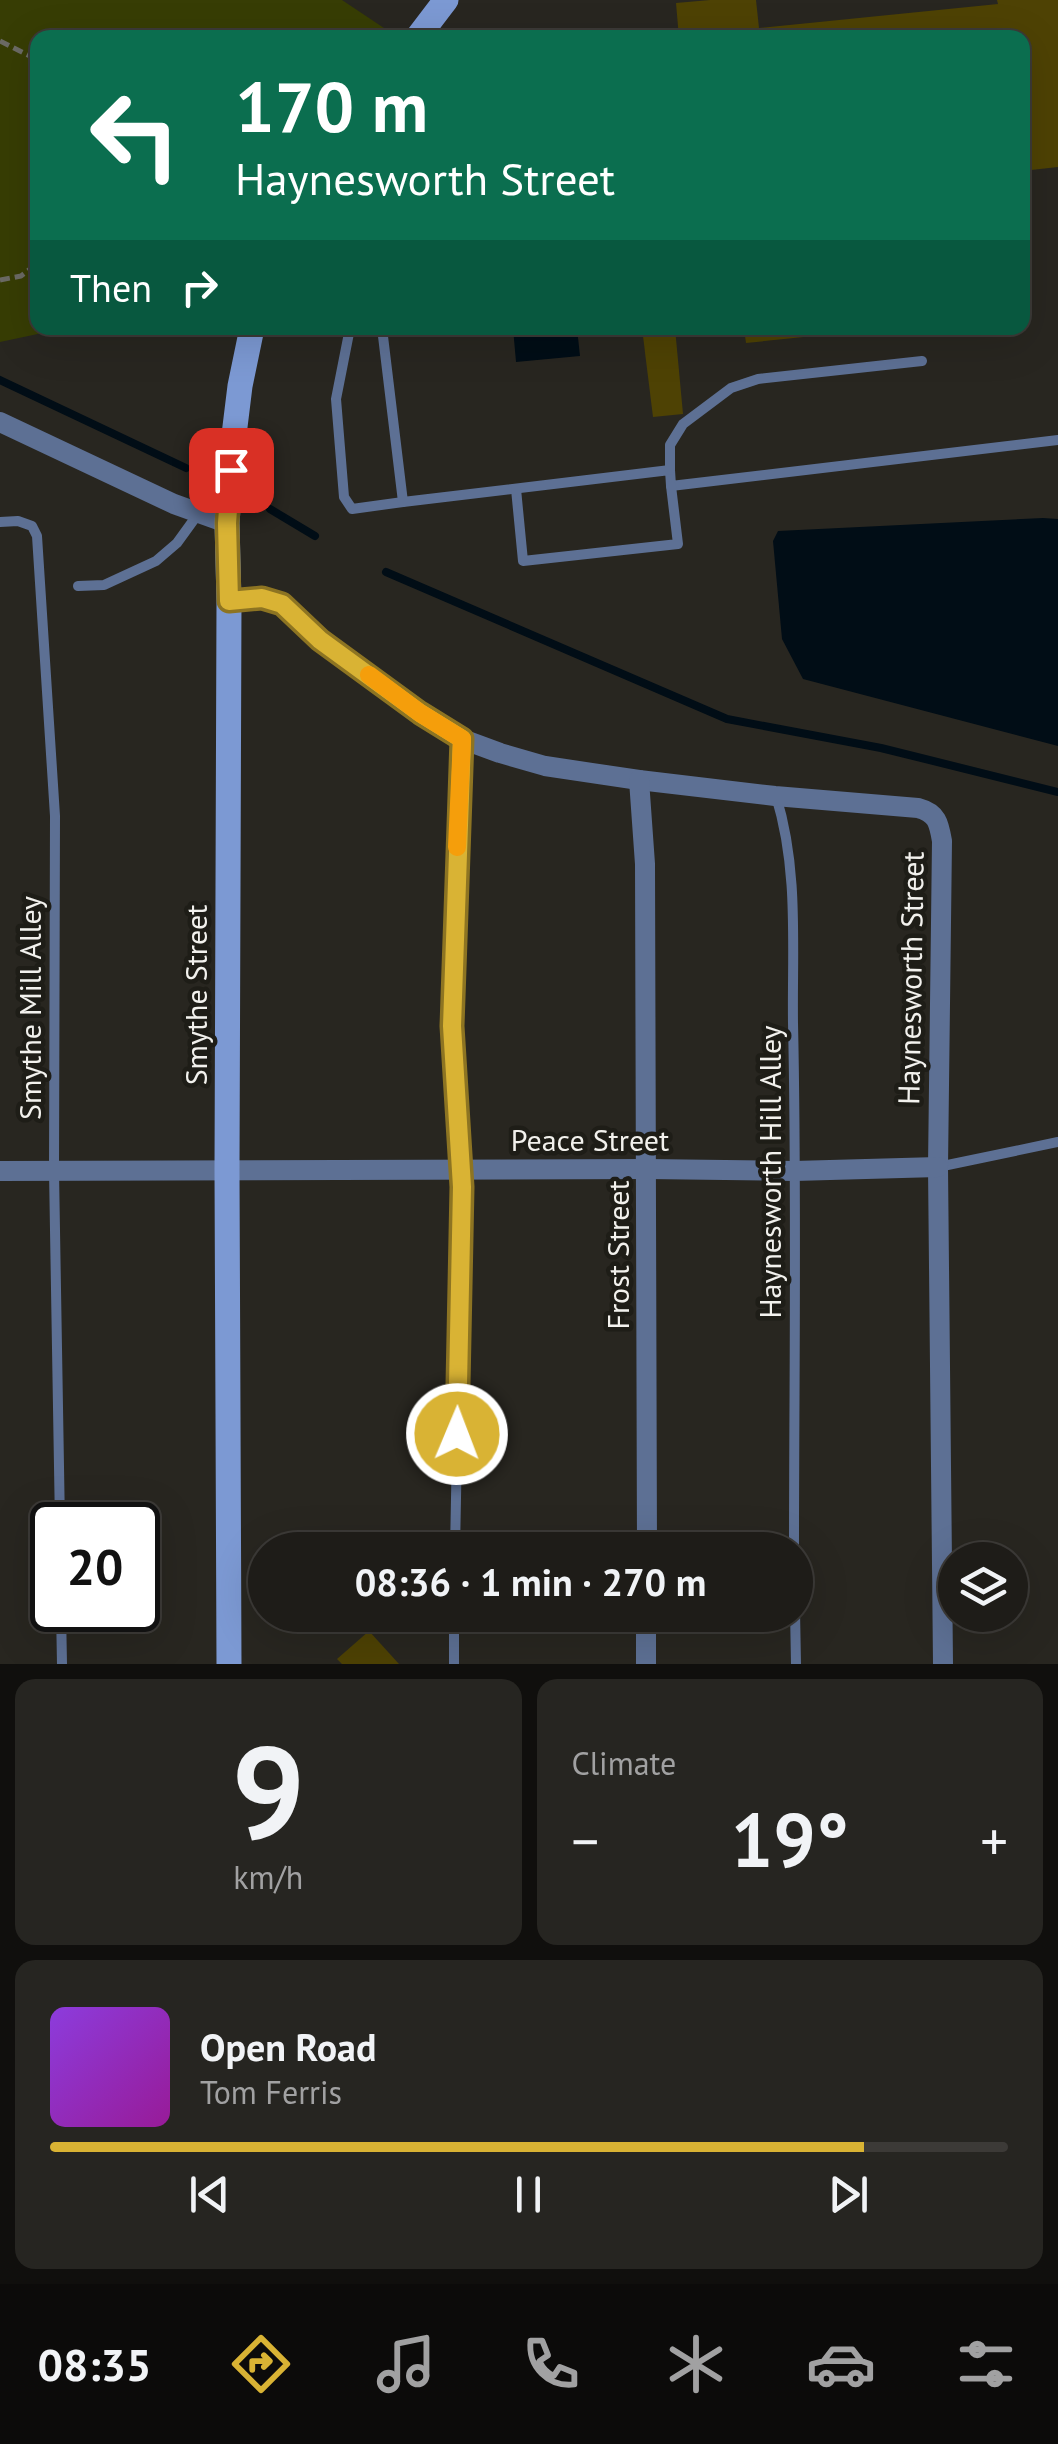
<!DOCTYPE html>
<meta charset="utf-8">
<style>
body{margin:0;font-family:"PT Sans",sans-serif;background:#262521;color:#f1f3f6;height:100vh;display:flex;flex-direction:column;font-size:38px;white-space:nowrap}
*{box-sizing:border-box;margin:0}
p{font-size:32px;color:#a1a1a2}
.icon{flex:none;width:55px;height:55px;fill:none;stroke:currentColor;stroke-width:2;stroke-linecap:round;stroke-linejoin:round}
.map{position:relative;height:1664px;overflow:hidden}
.drawer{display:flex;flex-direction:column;gap:15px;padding:15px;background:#100f0d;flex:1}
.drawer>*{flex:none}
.hud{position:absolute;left:30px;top:30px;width:1000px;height:305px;border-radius:20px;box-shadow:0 10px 40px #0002,0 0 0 2px #3c3a37;background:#0b6e4f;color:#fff;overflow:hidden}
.tools{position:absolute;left:938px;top:1542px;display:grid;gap:20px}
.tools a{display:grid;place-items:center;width:90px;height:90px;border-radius:50%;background:#1e1c18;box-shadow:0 10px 40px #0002,0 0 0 2px #3c3a37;font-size:50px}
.speed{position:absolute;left:30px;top:1502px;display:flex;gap:20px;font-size:50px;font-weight:700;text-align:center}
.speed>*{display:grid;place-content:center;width:130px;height:130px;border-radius:50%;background:#1e1c18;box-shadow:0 10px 40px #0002,0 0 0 2px #3c3a37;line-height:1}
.speed .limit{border:5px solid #111;border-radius:15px;background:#fff;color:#111}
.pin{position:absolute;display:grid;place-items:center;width:85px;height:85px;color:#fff;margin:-42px;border-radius:20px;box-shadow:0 5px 15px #0006}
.me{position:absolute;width:110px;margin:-55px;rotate:1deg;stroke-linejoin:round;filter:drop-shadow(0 0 8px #0008)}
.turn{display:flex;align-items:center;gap:35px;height:210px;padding:0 40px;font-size:45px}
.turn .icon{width:130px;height:130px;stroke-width:2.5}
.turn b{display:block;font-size:70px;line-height:85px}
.then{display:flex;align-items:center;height:95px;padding:0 40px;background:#0003;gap:20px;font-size:38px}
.big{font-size:75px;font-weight:700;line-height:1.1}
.drawer .card{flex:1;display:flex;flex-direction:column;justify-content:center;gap:15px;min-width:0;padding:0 35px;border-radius:20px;background:#262521}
.drawer .dial{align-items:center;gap:0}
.dial b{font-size:130px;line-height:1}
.song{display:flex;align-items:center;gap:30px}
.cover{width:120px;height:120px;border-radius:15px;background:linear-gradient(135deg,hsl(270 70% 55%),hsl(300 70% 35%))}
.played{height:10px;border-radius:5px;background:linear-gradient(90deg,#d9b334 85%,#3c3a37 85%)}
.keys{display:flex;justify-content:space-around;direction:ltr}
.heat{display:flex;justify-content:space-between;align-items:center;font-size:55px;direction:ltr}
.drawer .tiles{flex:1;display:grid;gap:15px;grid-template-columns:1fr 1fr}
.card:last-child{grid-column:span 2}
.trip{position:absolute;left:248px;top:1532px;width:565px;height:100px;border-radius:50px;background:#1e1c18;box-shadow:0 10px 40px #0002,0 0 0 2px #3c3a37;font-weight:700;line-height:100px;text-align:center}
.tabs{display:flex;height:160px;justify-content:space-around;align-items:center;background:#0c0b0a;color:#a1a1a2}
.tabs .icon{width:70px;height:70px}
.tabs .selected{color:#d9b334}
.tabs b{font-size:45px;color:#f1f3f6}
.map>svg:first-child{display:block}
</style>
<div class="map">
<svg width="1058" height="1664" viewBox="0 0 1058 1664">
<rect width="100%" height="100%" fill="#282620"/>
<polygon fill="#373d04" points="0,0 342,0 390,32 384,38 38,38 38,328 66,328 0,342"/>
<g fill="#010d16">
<polygon points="513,328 577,328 580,356 516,362"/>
<polygon points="1043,518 1058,519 1058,746 803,679 782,639 773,541 778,531"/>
</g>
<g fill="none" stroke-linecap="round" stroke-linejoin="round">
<g stroke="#010d16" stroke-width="8">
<polyline points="0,380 186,468"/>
<polyline points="270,509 315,536"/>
<polyline points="386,572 727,719 881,748 1058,792"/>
</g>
</g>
<g fill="#4e4204">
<polygon points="710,0 756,0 759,28 998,4 997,0 1058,0 1058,167 1022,171 1022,38 679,38 676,3"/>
<polygon points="642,328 675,328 683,414 653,417"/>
<polygon points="744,328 872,328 872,330 746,343"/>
<polygon points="369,1631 399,1664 342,1664 337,1659"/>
</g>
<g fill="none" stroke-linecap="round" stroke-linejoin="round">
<g stroke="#6b6a64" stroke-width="5" stroke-dasharray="10 5" stroke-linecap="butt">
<polyline points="0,41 38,60"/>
<polyline points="0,280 21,276 38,263"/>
</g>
<g stroke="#5d7094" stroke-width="10">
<polyline points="350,328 336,399 344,497 352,509 403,502"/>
<polyline points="382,328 403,502 670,470 671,486 1058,440"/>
<polyline points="670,470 670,445 683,424 731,388 758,379 922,361"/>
<polyline points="516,489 523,561 678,544 671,486"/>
<polyline points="0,522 18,521 32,526 37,536 55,816 54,1171 60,1525"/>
<polyline points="78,586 104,585 156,561 177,543 198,514"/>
<path d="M776,796C799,870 792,948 793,1023C797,1199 794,1375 794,1550"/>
<polyline points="938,1167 1058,1142"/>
<polyline points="455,1550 462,1187 452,1026 454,921 462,739"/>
<polyline points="61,1610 62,1664"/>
<polyline points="795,1610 796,1664"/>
<polyline points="454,1664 454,1615"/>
</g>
<g stroke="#5d7094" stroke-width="20">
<polyline points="0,422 174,504 227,523"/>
<path d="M229,601L262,598L281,605L320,640L420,713L462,739L500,753L545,766L639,780L775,796L918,808C937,813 939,823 942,841L938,1167L943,1664"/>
<polyline points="639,780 645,864 647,1550"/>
<polyline points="0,1171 647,1169 794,1171 938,1167"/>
<polyline points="646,1664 646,1615"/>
</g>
<g stroke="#7c99d3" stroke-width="25">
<polyline points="417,38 446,0"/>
<polyline points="229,1664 227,1170 229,601 227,523 233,443 240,386 252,328"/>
</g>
</g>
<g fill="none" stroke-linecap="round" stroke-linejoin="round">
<defs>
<polyline id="route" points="231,470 227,523 229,601 262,598 282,604 320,640 420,713 462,739 452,1026 462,1187 457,1434"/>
</defs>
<use href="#route" stroke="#8d7422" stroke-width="25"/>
<use href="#route" stroke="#d9b334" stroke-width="18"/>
<polyline stroke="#f59e0b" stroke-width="18" points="369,675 420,713 462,739 457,847"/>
</g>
<g text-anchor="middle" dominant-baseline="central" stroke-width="9" stroke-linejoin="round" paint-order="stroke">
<g font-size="30" fill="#f2f1ed" stroke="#1e1d17">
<text transform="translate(910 978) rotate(-89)">Haynesworth Street</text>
<text transform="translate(195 995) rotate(-90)">Smythe Street</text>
<text transform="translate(29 1008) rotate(-90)">Smythe Mill Alley</text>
<text x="590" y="1139">Peace Street</text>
<text transform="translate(769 1172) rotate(-90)">Haynesworth Hill Alley</text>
<text transform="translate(617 1255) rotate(-90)">Frost Street</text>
</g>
</g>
</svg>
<div class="tools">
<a><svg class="icon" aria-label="layers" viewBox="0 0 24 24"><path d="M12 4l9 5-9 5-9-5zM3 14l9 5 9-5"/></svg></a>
</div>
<div class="speed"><div class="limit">20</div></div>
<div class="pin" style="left:231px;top:470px;background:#d93025"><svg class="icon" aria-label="arrive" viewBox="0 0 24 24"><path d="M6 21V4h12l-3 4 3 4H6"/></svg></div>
<svg class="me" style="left:457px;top:1434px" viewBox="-20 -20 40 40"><circle r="17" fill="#d9b334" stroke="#fff" stroke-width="3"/><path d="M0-11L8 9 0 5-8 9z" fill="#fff"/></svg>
<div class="trip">08:36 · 1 min · 270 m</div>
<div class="hud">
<div class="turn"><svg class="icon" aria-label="left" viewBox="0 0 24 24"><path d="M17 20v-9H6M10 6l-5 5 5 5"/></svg><div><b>170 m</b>Haynesworth Street</div></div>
<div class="then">Then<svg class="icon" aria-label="right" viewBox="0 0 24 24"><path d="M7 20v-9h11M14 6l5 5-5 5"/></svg></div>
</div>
</div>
<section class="drawer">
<div class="tiles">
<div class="card dial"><b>9</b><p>km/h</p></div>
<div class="card"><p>Climate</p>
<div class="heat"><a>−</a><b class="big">19°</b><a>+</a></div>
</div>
<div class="card">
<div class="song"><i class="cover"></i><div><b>Open Road</b><p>Tom Ferris</p></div></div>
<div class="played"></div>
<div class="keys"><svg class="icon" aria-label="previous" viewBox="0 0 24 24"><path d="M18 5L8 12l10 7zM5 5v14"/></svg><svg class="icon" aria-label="pause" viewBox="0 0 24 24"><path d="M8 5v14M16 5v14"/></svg><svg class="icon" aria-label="next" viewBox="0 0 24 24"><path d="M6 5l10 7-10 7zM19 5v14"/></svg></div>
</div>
</div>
</section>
<nav class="tabs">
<b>08:35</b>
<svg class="icon selected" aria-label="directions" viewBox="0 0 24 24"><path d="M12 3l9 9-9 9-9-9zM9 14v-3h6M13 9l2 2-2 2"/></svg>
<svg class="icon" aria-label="music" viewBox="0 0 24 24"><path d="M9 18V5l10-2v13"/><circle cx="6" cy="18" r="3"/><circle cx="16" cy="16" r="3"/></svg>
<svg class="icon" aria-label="phone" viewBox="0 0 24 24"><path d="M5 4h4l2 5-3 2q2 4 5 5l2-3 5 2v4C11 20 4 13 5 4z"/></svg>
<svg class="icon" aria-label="climate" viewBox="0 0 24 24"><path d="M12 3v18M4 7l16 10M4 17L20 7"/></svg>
<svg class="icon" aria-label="car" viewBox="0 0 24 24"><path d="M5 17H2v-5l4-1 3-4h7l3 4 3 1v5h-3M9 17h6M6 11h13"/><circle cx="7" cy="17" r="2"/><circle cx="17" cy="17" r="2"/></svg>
<svg class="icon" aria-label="filters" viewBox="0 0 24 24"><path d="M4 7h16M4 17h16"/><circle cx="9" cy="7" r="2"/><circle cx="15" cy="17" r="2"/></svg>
</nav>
